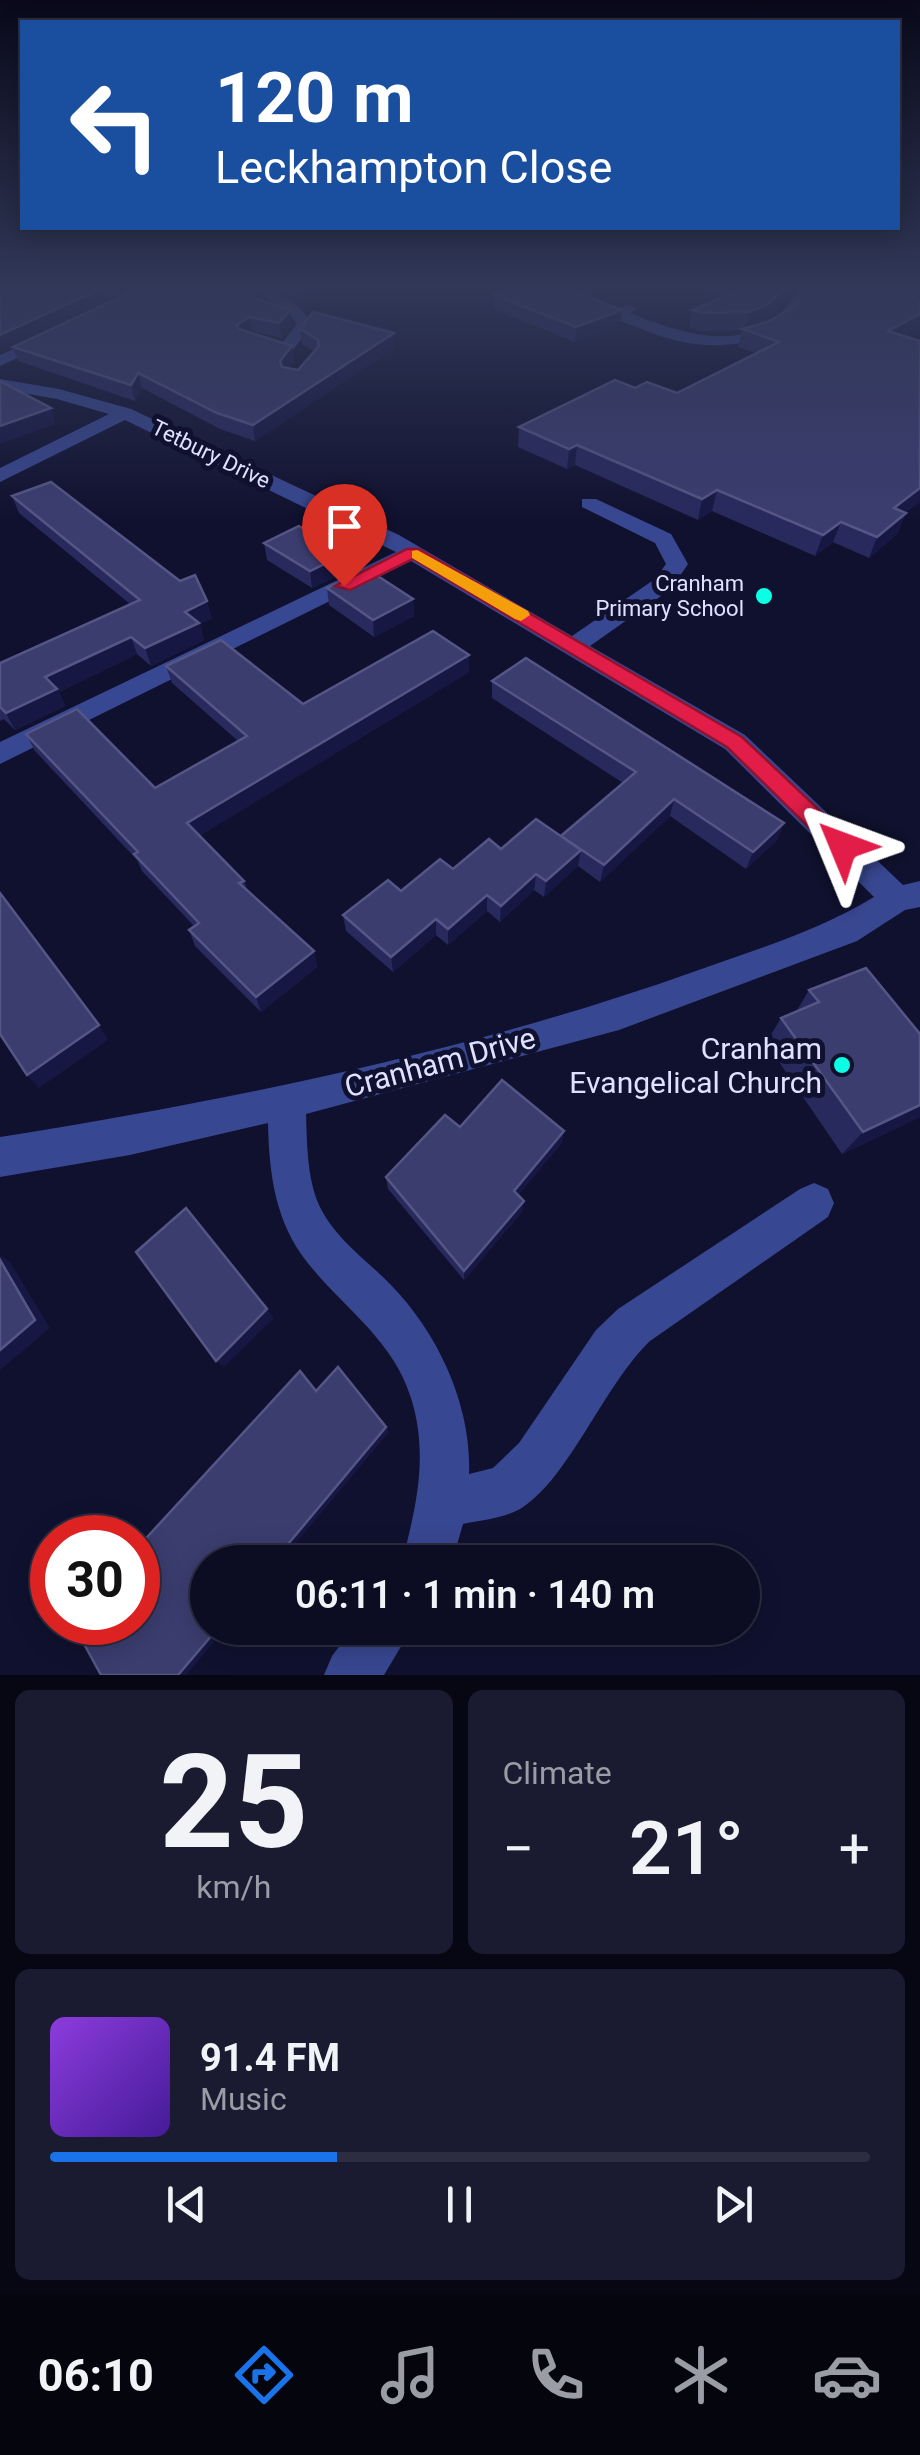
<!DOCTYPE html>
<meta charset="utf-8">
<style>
body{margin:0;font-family:Roboto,sans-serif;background:#1a1b30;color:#f1f3f6;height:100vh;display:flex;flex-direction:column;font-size:38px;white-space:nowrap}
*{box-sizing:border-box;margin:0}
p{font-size:32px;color:#9a9ca6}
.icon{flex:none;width:55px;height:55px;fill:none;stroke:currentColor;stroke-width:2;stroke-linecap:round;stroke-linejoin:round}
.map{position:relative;height:1675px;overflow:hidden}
.sheet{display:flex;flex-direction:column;gap:15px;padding:15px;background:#070713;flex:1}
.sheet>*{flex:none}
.hud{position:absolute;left:20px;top:20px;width:880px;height:210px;border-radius:0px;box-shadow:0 5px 25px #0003,0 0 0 2px #2c2d41;background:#1a4fa0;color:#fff;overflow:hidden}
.speed{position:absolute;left:30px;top:1515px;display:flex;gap:20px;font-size:50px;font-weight:700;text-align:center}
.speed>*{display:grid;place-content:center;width:130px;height:130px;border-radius:50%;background:#0c0d23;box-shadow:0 5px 25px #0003,0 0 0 2px #2c2d41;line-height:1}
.speed .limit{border:15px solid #d22;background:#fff;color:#111}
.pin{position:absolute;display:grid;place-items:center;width:85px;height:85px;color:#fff;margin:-102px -42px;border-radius:50% 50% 50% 0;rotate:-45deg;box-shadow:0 0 10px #0007}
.pin .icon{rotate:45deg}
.me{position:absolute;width:110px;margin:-55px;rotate:314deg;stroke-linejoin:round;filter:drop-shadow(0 0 8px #0008)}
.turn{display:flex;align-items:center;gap:35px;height:210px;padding:0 30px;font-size:45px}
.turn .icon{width:130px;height:130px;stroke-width:2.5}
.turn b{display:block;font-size:70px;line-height:85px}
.big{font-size:75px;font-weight:600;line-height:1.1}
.sheet .widget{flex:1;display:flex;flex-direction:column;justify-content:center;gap:15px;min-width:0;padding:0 35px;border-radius:15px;background:#1a1b30}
.sheet .dial{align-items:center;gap:0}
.dial b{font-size:130px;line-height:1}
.song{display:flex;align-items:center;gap:30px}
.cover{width:120px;height:120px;border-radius:15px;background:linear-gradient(135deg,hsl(270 70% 55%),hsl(260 70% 35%))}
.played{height:10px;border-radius:5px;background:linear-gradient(90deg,#1a73e8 35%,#2c2d41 35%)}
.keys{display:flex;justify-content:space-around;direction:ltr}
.heat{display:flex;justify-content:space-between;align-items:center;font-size:55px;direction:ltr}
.sheet .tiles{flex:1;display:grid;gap:15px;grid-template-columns:1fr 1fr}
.widget:last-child{grid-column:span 2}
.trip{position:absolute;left:190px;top:1545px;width:570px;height:100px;border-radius:50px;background:#0c0d23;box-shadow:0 5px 25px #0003,0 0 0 2px #2c2d41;font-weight:600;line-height:100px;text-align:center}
.tabs{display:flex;height:160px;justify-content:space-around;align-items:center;background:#05050e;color:#9a9ca6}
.tabs .icon{width:70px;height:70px}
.tabs .selected{color:#1a73e8}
.tabs b{font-size:45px;color:#f1f3f6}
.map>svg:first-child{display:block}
</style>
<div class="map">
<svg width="920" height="1675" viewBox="0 0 920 1675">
<rect width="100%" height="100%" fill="#10112f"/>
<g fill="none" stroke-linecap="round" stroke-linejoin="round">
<g fill="#384791" fill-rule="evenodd">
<path d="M239,286C273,286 294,296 312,324L293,350L279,347L297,324C282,301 261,298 239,286Z"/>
<path d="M799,286H813C782,355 704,355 644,330C632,325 618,321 609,313L629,305L636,309L630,313C689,337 764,360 799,286Z"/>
<polygon points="52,332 57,334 57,340 0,366 0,355"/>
<path d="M0,379L59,389L131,409L399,535L572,636L655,579L666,564L655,543L582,507V499H596L671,534L688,564L671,589L590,646L745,735L903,885L920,881V907L905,910L857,941L619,1030L306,1114C307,1143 307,1178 319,1205C334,1238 367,1260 391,1285C438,1333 472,1406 469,1474L493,1468L519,1443L596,1330L618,1309L800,1189L814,1183L828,1189L834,1203L828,1217L650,1341C604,1385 570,1476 523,1507C507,1518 482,1520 463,1524L452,1562H402C416,1508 429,1455 411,1398C392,1336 337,1304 301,1254C274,1215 269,1169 268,1123L130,1155L0,1177V1137C229,1101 474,1050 693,972C755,950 818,931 874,897L725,749L411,561L0,764V742L396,552L125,420L0,482V468L109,414L57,399L0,389Z"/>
<polygon points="353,1628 412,1628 384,1675 324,1675 332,1656"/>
</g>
</g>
<g fill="#28295d">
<polygon points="268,286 330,286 292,297"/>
<polygon points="692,286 794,286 781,307 764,322 754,326 767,322 789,310 807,293 811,286 920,286 920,329 906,336 906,513 897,534 869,558 833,542 815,556 712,511 698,520 575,465 567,469 518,447 519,427 635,388 677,393 755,353 738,347 742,330 701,331 689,328 692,310 724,297"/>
<polygon points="266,290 268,302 292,324 282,338 252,331 250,333 294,361 288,368 298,370 314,351 302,344 300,329 394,333 394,348 255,441 220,429 142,388 135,401 18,361 13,347"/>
<polygon points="494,295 620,324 575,342 493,309"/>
<polygon points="12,496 212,618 200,624 204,640 151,666 137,654 59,692 65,706 15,730 4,719 0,721 0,663 130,604 19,513"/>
<polygon points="264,543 345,554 347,571 312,588 267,560"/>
<polygon points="327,588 413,599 414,616 374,637 329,605"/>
<polygon points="166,666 303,704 469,672 199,836 244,881 247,890 314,951 317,967 261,1012 195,946 189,930 194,926 142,871 137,860 35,751 26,734 155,788 238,741 172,683"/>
<polygon points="492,681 784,823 777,840 746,869 670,816 600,882 578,866 544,897 534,890 500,922 487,911 448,945 436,935 393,972 346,931 343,915 501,849 561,836 623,783 492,698"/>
<polygon points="809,990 920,1034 920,1117 842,1154 766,1043 781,1018 796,1012"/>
<polygon points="460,1127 564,1131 561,1144 518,1195 524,1201 522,1212 464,1280 388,1189 386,1177"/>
</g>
<g fill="#161743">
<polygon points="107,286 140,286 0,353 0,335"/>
<polygon points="291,286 330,286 292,297"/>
<polygon points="788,286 794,286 781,307 764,322 745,330 749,312"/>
<polygon points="266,290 268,304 246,295"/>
<polygon points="290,310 292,324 282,338 279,323"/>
<polygon points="622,310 620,324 575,342 576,327"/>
<polygon points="920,314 920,329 882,349 888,331"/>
<polygon points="249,317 252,331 239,339 237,325"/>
<polygon points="394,333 394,348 255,441 253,425"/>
<polygon points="292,346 294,361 282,376 280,361"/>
<polygon points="138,373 142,388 135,401 131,385"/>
<polygon points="51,408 56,424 0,444 0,426"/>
<polygon points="577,445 575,465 567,469 569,449"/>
<polygon points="920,488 920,502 885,529 894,508"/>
<polygon points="717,490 712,511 698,520 702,499"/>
<polygon points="906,513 897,534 869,558 877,537"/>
<polygon points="841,522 833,542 815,556 823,535"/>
<polygon points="345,554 347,571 312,588 310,571"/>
<polygon points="413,599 414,616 374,637 373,620"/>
<polygon points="207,601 212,618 200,624 204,640 151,666 145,648 185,612"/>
<polygon points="131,637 137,654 59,692 65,706 15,730 6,713 45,677"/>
<polygon points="469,655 469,672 193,840 187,823"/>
<polygon points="674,799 670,816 600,882 604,865"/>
<polygon points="784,823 777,840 746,869 753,852"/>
<polygon points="581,850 578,866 544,897 546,881"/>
<polygon points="536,874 534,890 500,922 501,906"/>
<polygon points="487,895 487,911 448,945 448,929"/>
<polygon points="436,919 436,935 393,972 391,957"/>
<polygon points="314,951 317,967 261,1012 256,997"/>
<polygon points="99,1025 108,1040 39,1088 27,1075"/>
<polygon points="920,1105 920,1117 842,1154 863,1132"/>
<polygon points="564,1131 561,1144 512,1202 514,1191"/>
<polygon points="524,1201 522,1212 464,1280 464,1271"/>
<polygon points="0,1255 10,1262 50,1328 0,1370"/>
<polygon points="267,1309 274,1318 224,1367 216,1361"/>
<polygon points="386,1427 389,1432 280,1562 273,1562"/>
<polygon points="218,1628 226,1628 186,1675 178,1675"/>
</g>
<g fill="#3b3d6f" stroke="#555685" stroke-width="2.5">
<polygon points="0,286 107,286 0,335"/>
<polygon points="144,286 258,286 266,290 246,295 290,310 279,323 249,317 237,325 239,329 292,346 280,361 282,367 298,370 319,346 318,340 300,329 313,312 394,333 253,425 217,413 138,373 131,385 13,347"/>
<polygon points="521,286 558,286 622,310 576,327 494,295"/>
<polygon points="747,286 788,286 768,304 749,312 704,313 692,310 749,287"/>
<polygon points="811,286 881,286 920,300 920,314 888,331 920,341 920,488 894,508 906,513 877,537 841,522 823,535 717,490 702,499 577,445 569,449 519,427 615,380 635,388 647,382 677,393 779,342 742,329 767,322 789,310 807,293"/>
<polygon points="0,381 51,408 0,426"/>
<polygon points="51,482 180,581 195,575 207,601 185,612 199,623 145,648 131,637 45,677 57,689 6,713 0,707 0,663 140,600 12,496"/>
<polygon points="299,526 345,554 310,571 264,543"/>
<polygon points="367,569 413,599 373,620 327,588"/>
<polygon points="433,631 469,655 187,823 244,881 239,883 314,951 256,997 189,930 199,923 134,854 138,852 26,734 77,709 155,788 247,736 166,666 221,640 303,704"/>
<polygon points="526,658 784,823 753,852 674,799 604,865 561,836 636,772 492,681"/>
<polygon points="536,819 581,850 546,881 536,874 501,906 487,895 448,929 436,919 391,957 343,915 388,880 401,891 440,859 453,869 489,839 501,849"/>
<polygon points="0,893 99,1025 27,1075 0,1034"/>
<polygon points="866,968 920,1034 920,1105 863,1132 781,1018 819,1002 809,990"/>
<polygon points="502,1080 564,1131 514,1191 524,1201 464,1271 386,1177 445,1115 460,1127"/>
<polygon points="186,1208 267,1309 216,1361 136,1252"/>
<polygon points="0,1260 35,1320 0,1350"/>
<polygon points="338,1367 386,1427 273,1562 208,1562 208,1628 218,1628 178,1675 101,1675 72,1622 138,1622 138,1547 300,1371 316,1391"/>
</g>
<linearGradient id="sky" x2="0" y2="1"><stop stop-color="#09091a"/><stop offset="0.55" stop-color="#313858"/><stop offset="1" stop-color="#313858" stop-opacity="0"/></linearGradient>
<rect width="920" height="521" fill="url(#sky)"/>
<polygon fill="#e11d48" stroke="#92132f" stroke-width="2.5" points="407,549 419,549 742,737 851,840 855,846 851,853 835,853 727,747 413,559 350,590 335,586"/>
<polygon fill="#f59e0b" points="417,550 528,611 530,615 521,621 515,619 412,558 412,551"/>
<g fill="#0affe4" stroke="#10112f" stroke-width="4">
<circle cx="764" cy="596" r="10"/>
<circle cx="842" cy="1065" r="10"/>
</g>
<g text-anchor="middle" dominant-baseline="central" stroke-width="10" stroke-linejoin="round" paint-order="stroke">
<g font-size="22" fill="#dee1ff" stroke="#10112f">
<text transform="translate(211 454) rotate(26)">Tetbury Drive</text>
</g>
<g font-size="22" fill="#dee1ff" stroke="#10112f" text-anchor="end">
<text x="744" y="583">Cranham<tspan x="744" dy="25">Primary School</tspan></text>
</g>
<g font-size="30" fill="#dee1ff" stroke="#10112f" text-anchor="end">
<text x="822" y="1048">Cranham<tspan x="822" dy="34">Evangelical Church</tspan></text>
</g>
<g font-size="30" fill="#dee1ff" stroke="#10112f">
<text transform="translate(440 1062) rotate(-15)">Cranham Drive</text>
</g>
</g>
</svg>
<div class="speed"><div class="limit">30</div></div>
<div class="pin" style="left:344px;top:586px;background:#d93025"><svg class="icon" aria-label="arrive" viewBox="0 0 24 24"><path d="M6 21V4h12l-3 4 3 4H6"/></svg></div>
<svg class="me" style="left:843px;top:846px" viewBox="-20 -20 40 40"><path d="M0-17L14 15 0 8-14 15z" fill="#e11d48" stroke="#fff" stroke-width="4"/></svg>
<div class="trip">06:11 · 1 min · 140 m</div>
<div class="hud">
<div class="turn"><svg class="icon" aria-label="left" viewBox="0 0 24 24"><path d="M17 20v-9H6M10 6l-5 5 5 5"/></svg><div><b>120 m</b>Leckhampton Close</div></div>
</div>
</div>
<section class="sheet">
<div class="tiles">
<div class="widget dial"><b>25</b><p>km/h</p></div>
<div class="widget"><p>Climate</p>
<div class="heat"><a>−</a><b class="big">21°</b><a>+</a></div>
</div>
<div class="widget">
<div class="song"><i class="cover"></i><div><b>91.4 FM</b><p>Music</p></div></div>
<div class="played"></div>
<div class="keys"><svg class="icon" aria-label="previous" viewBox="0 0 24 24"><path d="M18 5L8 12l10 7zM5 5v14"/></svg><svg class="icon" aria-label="pause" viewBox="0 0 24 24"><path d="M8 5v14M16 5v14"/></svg><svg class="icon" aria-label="next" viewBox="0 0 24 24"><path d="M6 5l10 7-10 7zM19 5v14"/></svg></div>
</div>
</div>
</section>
<nav class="tabs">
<b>06:10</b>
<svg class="icon selected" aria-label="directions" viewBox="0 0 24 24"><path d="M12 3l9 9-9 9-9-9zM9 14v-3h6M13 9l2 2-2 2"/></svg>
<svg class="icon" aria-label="music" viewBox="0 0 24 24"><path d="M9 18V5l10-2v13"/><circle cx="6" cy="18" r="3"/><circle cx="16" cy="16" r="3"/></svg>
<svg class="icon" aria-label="phone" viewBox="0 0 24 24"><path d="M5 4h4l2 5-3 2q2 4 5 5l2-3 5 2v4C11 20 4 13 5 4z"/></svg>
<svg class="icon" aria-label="climate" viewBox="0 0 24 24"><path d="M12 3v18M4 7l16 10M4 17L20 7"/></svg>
<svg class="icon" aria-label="car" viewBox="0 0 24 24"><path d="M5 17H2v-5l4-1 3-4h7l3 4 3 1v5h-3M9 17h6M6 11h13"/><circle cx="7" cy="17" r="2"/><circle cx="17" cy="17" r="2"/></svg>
</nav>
